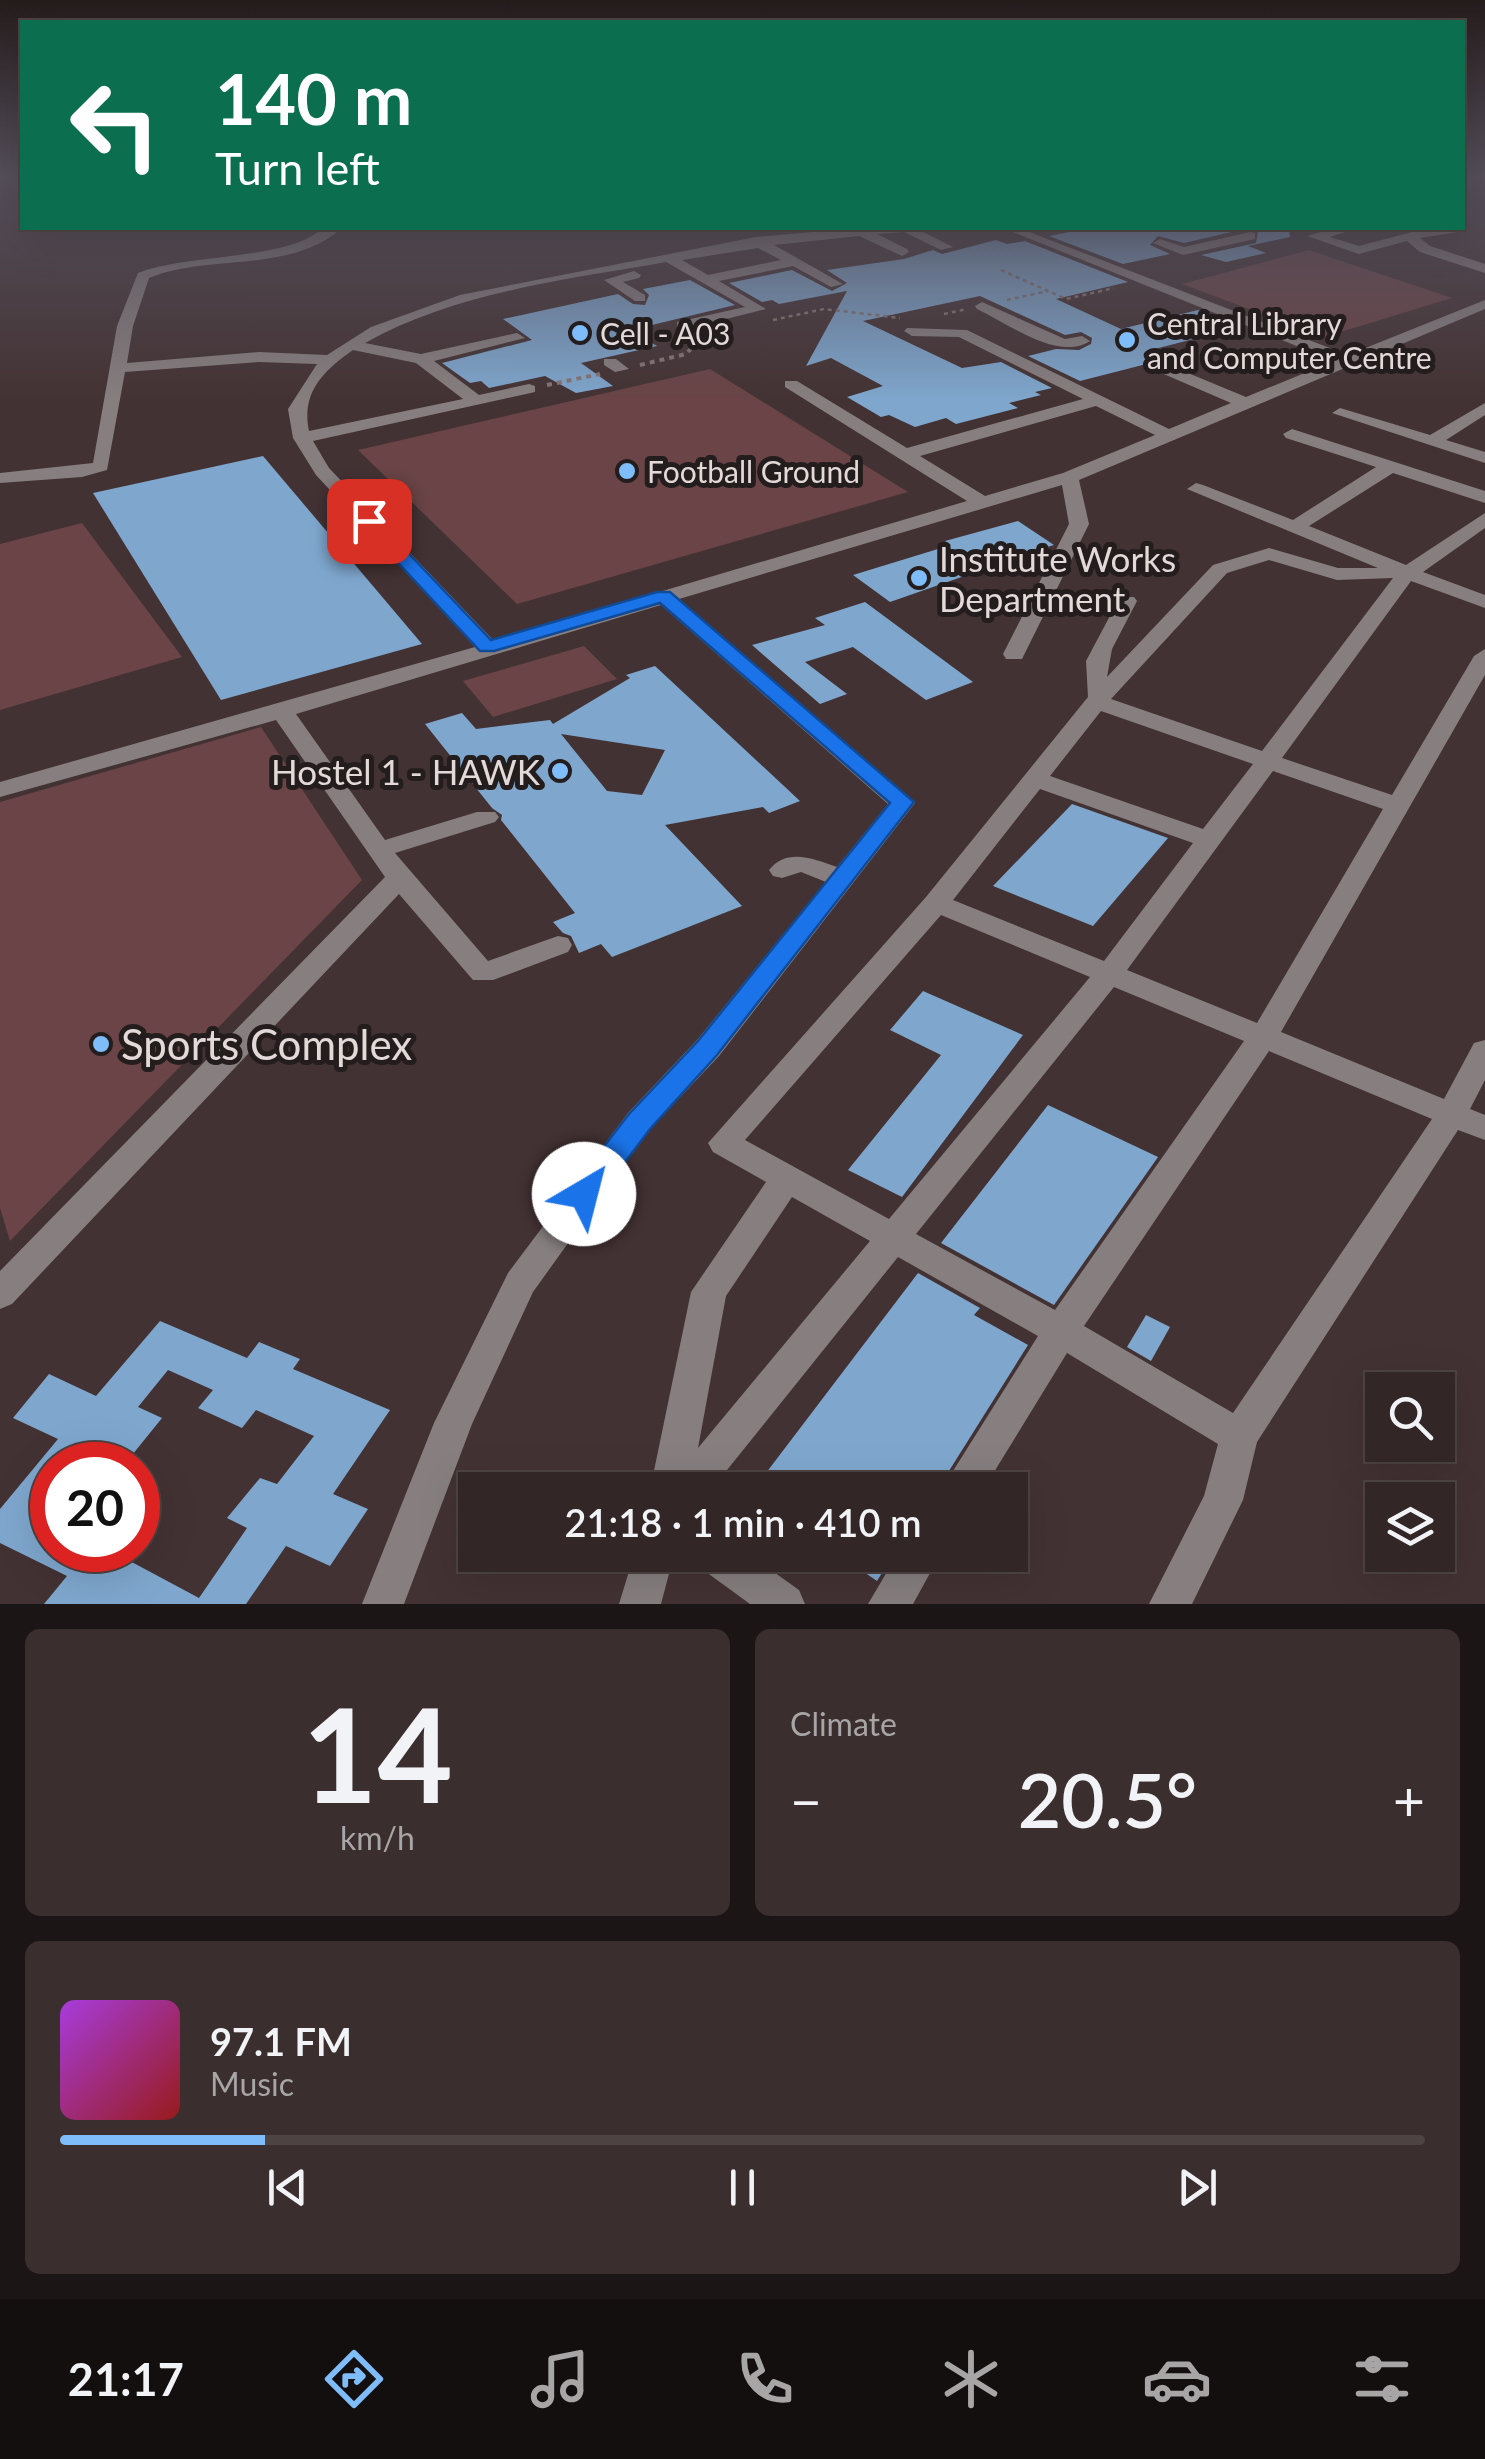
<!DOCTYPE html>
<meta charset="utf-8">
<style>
body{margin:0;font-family:Lato,sans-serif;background:#3a2e2e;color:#f1f3f6;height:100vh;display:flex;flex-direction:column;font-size:38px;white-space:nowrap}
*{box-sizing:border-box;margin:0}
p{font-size:32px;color:#a8a5a7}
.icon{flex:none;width:55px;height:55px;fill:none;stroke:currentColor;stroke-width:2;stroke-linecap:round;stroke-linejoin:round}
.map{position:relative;height:1604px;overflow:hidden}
.drawer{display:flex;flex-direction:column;gap:25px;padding:25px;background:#1c1515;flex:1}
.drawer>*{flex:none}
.guide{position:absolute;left:20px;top:20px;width:1445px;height:210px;border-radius:0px;box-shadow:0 10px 40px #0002,0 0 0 2px #4d4343;background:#0b6e4f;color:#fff;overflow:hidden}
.fabs{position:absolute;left:1365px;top:1372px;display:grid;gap:20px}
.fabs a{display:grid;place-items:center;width:90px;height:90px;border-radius:0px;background:#322626;box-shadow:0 10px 40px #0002,0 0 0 2px #4d4343;font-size:50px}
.speed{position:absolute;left:30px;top:1442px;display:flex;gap:20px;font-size:50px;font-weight:700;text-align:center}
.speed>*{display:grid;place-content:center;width:130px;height:130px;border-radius:50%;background:#322626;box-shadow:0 10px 40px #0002,0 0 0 2px #4d4343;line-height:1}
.speed .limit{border:15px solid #d22;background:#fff;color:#111}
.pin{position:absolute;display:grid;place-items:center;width:85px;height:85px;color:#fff;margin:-42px;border-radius:20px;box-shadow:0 5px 15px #0006}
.me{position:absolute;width:110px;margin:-55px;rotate:37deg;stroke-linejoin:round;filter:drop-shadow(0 0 8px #0008)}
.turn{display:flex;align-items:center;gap:35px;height:210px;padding:0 30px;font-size:45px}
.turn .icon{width:130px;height:130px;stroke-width:2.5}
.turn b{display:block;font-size:70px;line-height:85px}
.big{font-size:75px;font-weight:600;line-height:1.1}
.drawer .card{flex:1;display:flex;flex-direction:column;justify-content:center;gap:15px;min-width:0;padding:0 35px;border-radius:15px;background:#3a2e2e}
.drawer .dial{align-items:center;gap:0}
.dial b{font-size:130px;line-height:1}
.song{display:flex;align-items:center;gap:30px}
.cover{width:120px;height:120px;border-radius:15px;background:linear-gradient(135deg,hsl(280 70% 55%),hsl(0 70% 35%))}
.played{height:10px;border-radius:5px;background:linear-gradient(90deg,#7fbdfa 15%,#4d4343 15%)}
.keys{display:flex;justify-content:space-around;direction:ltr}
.heat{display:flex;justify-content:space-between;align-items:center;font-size:55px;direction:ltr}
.drawer .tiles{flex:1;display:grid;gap:25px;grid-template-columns:1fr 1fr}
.card:last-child{grid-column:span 2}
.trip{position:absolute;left:458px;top:1472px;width:570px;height:100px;border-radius:0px;background:#322626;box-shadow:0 10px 40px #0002,0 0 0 2px #4d4343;font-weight:600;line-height:100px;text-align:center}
.tab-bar{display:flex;height:160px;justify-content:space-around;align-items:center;background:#140f0f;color:#a8a5a7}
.tab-bar .icon{width:70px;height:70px}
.tab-bar .on{color:#7fbdfa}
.tab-bar b{font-size:45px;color:#f1f3f6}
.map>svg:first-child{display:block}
</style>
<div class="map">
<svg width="1485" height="1604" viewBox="0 0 1485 1604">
<rect width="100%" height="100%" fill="#433233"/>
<g fill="#6a4446">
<polygon points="1309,250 1452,298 1324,337 1182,284"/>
<polygon points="710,369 908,492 517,604 358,450"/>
<polygon points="82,523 182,657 0,710 0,544"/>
<polygon points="584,646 617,679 493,717 463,681"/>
<polygon points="261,727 362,880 10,1241 0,1208 0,802"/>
</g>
<g fill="#7fa7ce" fill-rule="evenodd">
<polygon points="1090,228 1289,228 1290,237 1248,246 1266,253 1226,262 1201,255 1256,243 1258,231 1249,228 1184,243 1158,236 1150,245 1170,254 1123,264 1049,236"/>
<polygon points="996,240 1007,244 1025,241 1128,282 1056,299 1121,329 1198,310 1240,327 1147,351 1166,359 1080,381 1028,356 1056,349 1079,350 1091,344 1092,338 1081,332 1065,335 980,296 863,321 962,368 1001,362 1052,388 1035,392 1041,395 1009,403 1018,408 956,424 946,418 915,427 889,415 881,417 847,397 883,386 831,358 806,366 847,291 779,304 772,300 762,302 729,283 792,270 832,291 847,283 827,270 904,259 933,250 942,254"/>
<polygon points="690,280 735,305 631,330 657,346 581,363 613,386 576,393 545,376 489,388 481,381 470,383 442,363 532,340 503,319 618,294 633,304 645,305 649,295 643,289"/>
<polygon points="263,456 422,644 221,700 93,493"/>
<polygon points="1018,521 1054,545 968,570 973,573 890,602 853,575 951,545 945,541"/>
<polygon points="865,602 973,682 926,700 853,647 805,662 847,694 820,704 752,645 825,625 815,618"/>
<path d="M655,666L800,801L769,813L763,807L665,825L742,906L612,957L601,944L579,953L571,936L563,933L553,922L575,913L501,820L502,815L492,808L425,724L462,713L476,729L550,720L553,724L630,678L626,675ZM561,734L665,750L642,795L607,791Z"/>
<polygon points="1072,804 1168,838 1093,926 993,886"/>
<polygon points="923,991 1023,1035 902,1197 848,1170 941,1055 890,1030"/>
<polygon points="1048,1105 1158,1157 1054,1305 941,1243"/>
<polygon points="918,1273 980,1308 974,1315 1028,1345 937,1490 753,1490"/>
<polygon points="1146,1315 1170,1327 1151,1361 1127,1347"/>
<path d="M160,1321L247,1358L259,1342L300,1359L293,1369L390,1410L333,1494L368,1509L330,1566L286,1546L246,1604H44L67,1576L0,1543V1509L58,1439L13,1418L49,1374L96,1396ZM168,1370L213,1390L198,1408L242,1428L256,1410L314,1436L277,1484L260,1478L227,1518L247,1528L199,1598L128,1560L135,1550H52V1523L32,1513L52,1486V1465H124L162,1418L138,1407Z"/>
<polygon points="839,1555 893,1555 877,1581"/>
</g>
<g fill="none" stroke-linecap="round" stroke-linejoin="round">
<g stroke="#857677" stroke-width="2.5" stroke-dasharray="4 4" stroke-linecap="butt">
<polyline points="1001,270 1066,299 1114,288"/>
<polyline points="1007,300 1048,291"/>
<polyline points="944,314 967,309"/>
<polyline points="773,320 824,309 900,318"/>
</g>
<g stroke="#857677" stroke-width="4" stroke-dasharray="5 5" stroke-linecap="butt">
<polyline points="640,365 686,354 697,342"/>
<polyline points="547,385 600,374"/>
</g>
<g fill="#877f7f" fill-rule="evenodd">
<polygon points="1462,225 1464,231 1420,238 1430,246 1485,264 1485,273 1420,252 1407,241 1359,254 1307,236 1335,228 1357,228 1330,237 1359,246 1412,232 1410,228"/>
<path d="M322,228H335L336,233C283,273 207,254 149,278L133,326L127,363L259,352L327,355L371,327L460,295L756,237L858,228H915L953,247L941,250L904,232L877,234L907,249L909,252L902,256L859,236L774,245L843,284L831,287L793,266L719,281L766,309L682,330L677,328V322L745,307L666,262C565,280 455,292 365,343L421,354L517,333L525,338L434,361L479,395L529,384L535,386V392L313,441L329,468L494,641L967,501L785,387V381H797L907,448L1083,399L959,337L912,336L904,331L907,328L967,330L1169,429L1231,403L1159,372V366H1171L1246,397L1334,361L1003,228H1019L1348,355L1485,300V309L1079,480L1089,524L1022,659H1006L1003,654L1069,524L1062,485L679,599L915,803L719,1056L650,1129L533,1292L472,1424L404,1604H362L434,1423L508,1273L628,1113L697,1040L826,882L801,872L782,878L773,876L769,870C787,847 814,859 837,867L888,804L661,605L296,714L385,840L477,812H495L499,817L495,822L395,853L488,961L558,936L568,938L572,945L568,952L493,980H473L399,894L12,1304L0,1309V1271L385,877L276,720L0,797V782L475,647L316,475L293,438L288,409L317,364L259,362L125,372L107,470L82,477L0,483V473L93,463L117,326L138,273C183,254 293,260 322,228ZM758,248L781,260L708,275L682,260ZM353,350L416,363L463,399L309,431C301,393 323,371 353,350ZM1096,406L1155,435L1063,473L985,496L920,456Z"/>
<polygon points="1250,232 1255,233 1255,239 1183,255 1153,243 1160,239 1184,247"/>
<polygon points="634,271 641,275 639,278 623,282 645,295 645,301 635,301 604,280"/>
<path d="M982,302L1065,339L1082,336L1090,341C1059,362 1007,323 977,309L975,306Z"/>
<polygon points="604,359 616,359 629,369 615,372 604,365"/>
<polygon points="1485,403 1485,415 1446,440 1485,452 1485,463 1332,413 1340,408 1430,435"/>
<path d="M1292,429L1485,491V503L1393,473L1309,526L1406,565L1485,513V528L1423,572L1485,595V608L1411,581L1282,758L1392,795L1474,656L1485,649V675L1281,1032L1444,1099L1474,1043L1485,1040V1080L1470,1109L1485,1115V1140L1458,1130L1257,1442L1243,1500L1192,1604H1149L1204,1496L1218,1444L1067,1353L983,1490H941L1038,1336L898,1257L711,1490H650L691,1292L766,1182L713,1152L708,1143L926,897L1088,697L1086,661L1120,597H1134L1137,601L1112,649L1107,677L1213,565L1269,548L1338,568H1378L1187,489L1196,483L1203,485L1293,520L1376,467L1286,438L1283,434ZM1269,560L1337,580L1393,578L1262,751L1111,699L1227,573ZM1101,711L1253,764L1203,829L1050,776ZM1273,771L1383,809L1257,1023L1127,970ZM1040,789L1193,843L1104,961L953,900ZM941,915L1090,977L889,1219L745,1140ZM1114,987L1244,1041L1055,1310L916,1234ZM1269,1051L1432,1119L1233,1413L1084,1326ZM792,1197L870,1241L698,1448L726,1296Z"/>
<polygon points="634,1555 674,1555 661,1604 619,1604"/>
<polygon points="696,1555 750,1555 799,1590 805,1604 750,1604 702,1569"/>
<polygon points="897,1555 940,1555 913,1604 868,1604"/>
</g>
</g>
<linearGradient id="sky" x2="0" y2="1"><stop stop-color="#251c1c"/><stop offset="0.44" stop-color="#554f5b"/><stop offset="1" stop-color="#554f5b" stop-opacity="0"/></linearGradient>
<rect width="1485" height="403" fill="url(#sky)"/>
<polygon fill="#1a73e8" stroke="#114b97" stroke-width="2.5" points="369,516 375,518 491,640 657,592 670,592 914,802 717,1055 650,1129 595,1202 584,1206 574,1202 569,1194 574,1185 629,1114 698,1041 890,803 660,603 494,651 480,651 363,525 363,518"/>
<g fill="#7fbdfa" stroke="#241d1d" stroke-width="4">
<circle cx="580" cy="333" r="10"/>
<circle cx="1127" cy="340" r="10"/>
<circle cx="627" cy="471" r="10"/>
<circle cx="919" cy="578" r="10"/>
<circle cx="560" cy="771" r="10"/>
<circle cx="101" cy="1044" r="10"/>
</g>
<g text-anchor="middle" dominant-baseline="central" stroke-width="10" stroke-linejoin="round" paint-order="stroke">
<g font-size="30" fill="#e4d9d9" stroke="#241d1d" text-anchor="start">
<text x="1147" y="323">Central Library<tspan x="1147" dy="34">and Computer Centre</tspan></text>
<text x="600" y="333">Cell - A03</text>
<text x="647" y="471">Football Ground</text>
</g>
<g font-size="35" fill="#e4d9d9" stroke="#241d1d" text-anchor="start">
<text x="939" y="558">Institute Works<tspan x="939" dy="40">Department</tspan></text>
<text x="540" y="771" text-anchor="end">Hostel 1 - HAWK</text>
</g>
<g font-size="42" fill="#e4d9d9" stroke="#241d1d" text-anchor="start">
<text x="121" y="1044">Sports Complex</text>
</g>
</g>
</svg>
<div class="fabs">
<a><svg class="icon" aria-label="search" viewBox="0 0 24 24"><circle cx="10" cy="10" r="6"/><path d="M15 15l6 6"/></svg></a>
<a><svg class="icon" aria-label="layers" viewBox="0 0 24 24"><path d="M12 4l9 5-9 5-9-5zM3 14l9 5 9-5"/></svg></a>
</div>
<div class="speed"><div class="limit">20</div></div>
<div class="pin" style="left:369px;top:521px;background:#d93025"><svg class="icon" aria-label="arrive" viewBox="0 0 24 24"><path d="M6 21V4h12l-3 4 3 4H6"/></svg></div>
<svg class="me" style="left:584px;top:1194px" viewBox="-20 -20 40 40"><circle r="19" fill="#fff"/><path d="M0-13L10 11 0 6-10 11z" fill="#1a73e8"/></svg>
<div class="trip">21:18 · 1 min · 410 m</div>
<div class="guide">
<div class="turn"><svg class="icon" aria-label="left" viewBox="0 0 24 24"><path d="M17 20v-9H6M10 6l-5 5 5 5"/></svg><div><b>140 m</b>Turn left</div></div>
</div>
</div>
<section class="drawer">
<div class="tiles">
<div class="card dial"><b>14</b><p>km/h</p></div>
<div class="card"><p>Climate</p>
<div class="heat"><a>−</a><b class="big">20.5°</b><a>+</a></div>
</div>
<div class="card">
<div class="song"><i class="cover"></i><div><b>97.1 FM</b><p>Music</p></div></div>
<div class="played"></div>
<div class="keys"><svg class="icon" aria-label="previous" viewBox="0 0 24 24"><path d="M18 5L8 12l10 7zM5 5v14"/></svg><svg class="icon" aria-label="pause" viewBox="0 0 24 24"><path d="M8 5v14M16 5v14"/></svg><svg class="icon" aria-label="next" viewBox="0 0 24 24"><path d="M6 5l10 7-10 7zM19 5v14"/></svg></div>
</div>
</div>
</section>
<nav class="tab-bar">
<b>21:17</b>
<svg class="icon on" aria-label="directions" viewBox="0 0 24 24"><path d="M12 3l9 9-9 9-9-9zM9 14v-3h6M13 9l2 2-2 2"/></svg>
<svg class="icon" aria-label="music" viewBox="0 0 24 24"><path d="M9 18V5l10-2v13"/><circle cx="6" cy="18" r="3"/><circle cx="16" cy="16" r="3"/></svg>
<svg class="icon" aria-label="phone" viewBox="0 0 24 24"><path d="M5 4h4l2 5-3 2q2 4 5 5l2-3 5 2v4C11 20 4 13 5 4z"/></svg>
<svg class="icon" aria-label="climate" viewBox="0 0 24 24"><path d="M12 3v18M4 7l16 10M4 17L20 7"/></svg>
<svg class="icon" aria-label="car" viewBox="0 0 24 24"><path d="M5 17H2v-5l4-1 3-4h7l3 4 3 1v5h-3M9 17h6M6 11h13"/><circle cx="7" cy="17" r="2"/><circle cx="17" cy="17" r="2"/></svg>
<svg class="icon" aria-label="filters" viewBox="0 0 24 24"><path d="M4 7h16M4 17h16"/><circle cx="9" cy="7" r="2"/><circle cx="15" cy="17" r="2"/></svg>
</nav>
